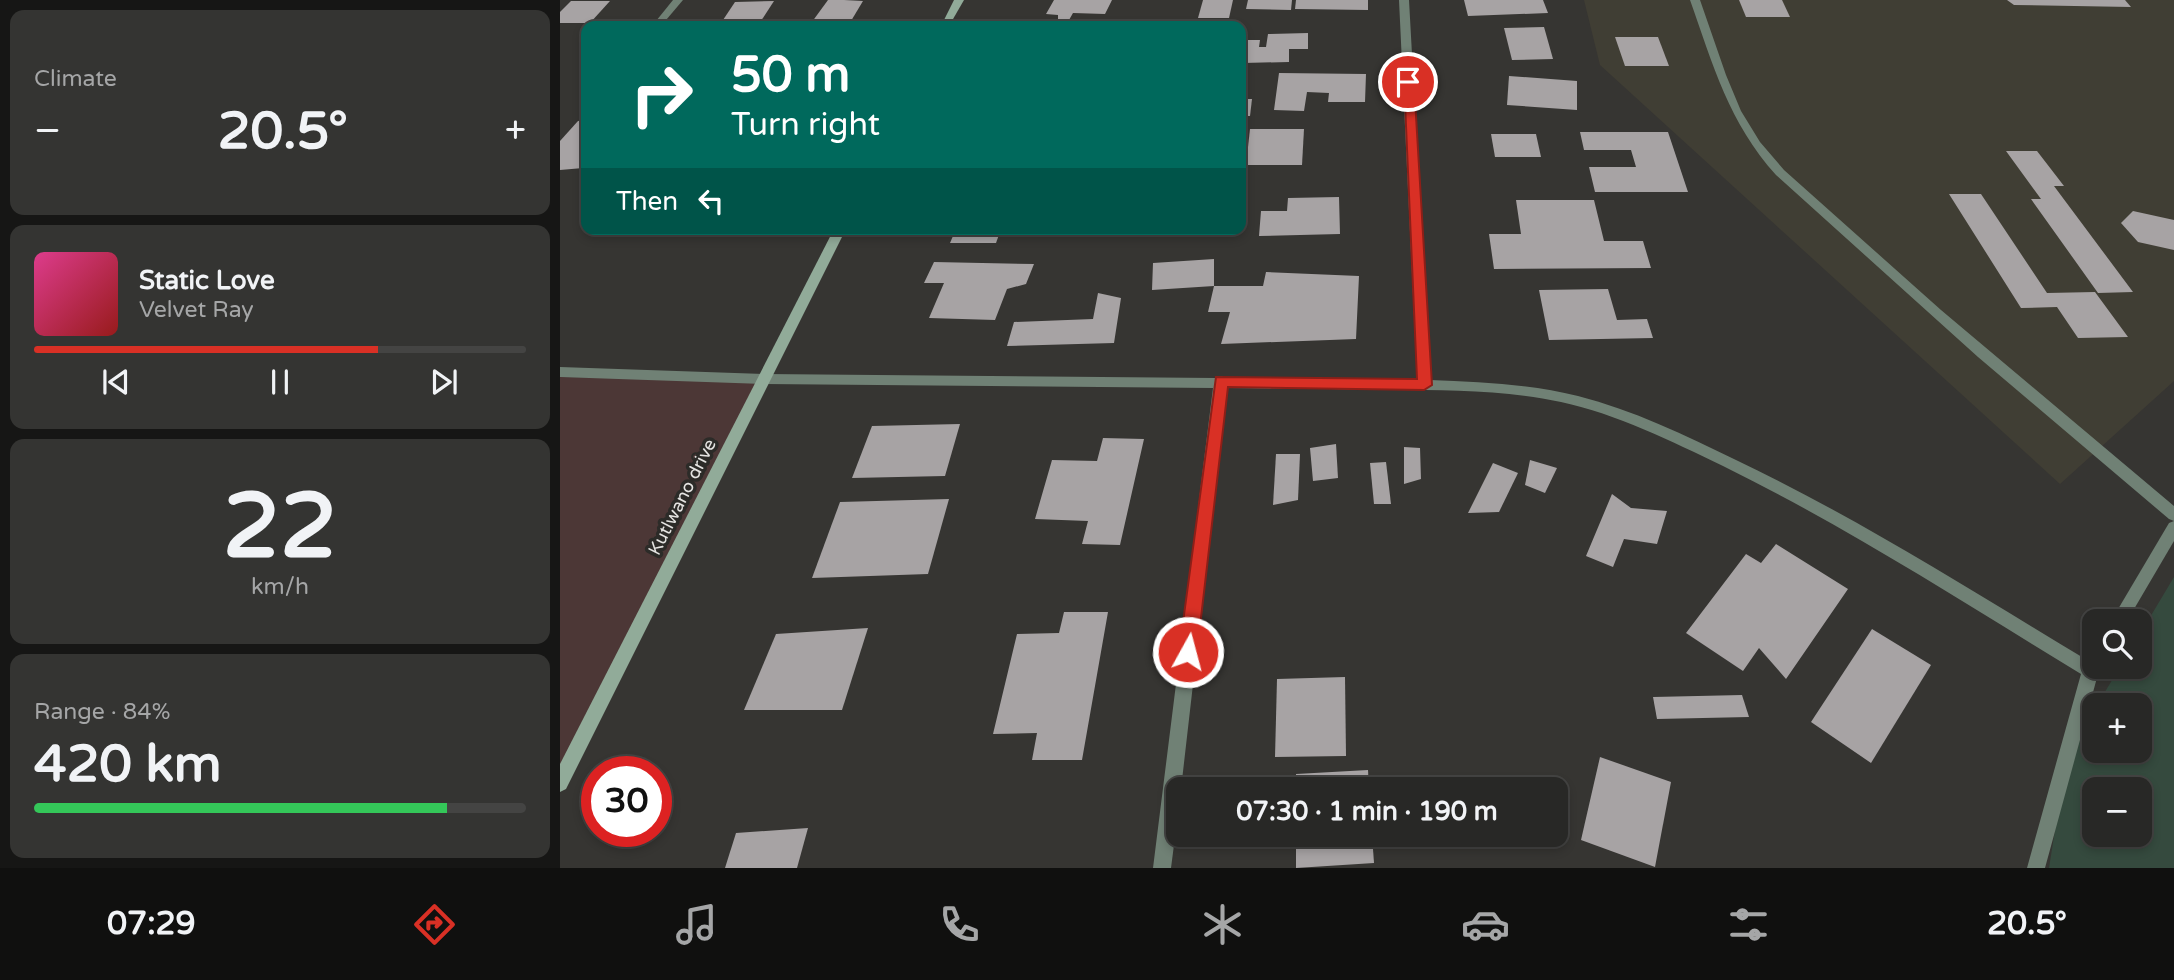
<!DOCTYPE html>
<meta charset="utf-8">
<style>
body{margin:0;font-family:"Varela Round",sans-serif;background:#343432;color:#f1f3f6;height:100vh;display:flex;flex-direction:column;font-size:26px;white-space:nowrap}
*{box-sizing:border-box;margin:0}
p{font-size:23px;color:#a5a6a7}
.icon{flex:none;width:38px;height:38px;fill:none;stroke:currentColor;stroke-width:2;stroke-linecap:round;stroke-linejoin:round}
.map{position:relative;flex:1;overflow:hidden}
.details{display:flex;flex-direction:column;gap:10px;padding:10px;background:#161615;width:560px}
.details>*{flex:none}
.banner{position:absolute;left:21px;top:21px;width:665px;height:214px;border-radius:14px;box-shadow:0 4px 10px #0003,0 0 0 2px #444443;background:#00695c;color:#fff;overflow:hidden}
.fabs{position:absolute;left:1522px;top:609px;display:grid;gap:14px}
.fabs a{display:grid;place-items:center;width:70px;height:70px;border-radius:14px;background:#282826;box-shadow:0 4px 10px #0003,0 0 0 2px #444443;font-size:35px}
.speed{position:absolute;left:21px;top:756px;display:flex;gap:14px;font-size:35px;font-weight:700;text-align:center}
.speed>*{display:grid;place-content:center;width:91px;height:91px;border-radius:50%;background:#282826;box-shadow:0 4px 10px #0003,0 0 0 2px #444443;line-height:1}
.speed .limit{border:10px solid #d22;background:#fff;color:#111}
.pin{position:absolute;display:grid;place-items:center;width:60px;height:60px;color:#fff;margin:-30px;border:4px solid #fff;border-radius:50%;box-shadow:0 2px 7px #0007}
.me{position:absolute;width:77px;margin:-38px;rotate:7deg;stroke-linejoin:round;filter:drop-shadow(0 0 5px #0008)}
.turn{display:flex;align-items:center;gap:24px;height:147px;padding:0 35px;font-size:32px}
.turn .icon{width:91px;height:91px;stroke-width:2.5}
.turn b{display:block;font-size:49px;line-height:60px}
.then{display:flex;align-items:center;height:66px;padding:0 35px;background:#0003;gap:14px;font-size:26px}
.big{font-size:52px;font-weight:700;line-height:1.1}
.details .tile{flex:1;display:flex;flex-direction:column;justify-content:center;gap:10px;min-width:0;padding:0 24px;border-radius:14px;background:#343432}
.details .dial{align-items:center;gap:0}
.dial b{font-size:91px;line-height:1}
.song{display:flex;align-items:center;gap:21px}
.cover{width:84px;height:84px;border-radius:10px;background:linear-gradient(135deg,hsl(330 70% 55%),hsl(0 70% 35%))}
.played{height:7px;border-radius:4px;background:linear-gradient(90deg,#d93025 70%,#444443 70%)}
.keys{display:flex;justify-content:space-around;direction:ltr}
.heat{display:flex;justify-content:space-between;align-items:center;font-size:38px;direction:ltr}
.charge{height:10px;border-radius:5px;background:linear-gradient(90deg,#34c759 84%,#444443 0)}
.trip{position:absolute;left:606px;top:777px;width:402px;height:70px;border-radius:14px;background:#282826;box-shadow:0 4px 10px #0003,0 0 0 2px #444443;font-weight:700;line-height:70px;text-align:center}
.tab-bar{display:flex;height:112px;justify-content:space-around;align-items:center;background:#10100f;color:#a5a6a7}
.tab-bar .icon{width:49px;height:49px}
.tab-bar .selected{color:#d93025}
.tab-bar b{font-size:32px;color:#f1f3f6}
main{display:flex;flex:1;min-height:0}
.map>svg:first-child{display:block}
</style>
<main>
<section class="details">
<div class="tile"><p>Climate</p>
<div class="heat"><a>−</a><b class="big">20.5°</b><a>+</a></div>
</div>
<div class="tile">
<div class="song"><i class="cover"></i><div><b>Static Love</b><p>Velvet Ray</p></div></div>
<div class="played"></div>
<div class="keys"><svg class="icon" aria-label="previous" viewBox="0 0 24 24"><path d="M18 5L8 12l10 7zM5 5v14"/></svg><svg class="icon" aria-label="pause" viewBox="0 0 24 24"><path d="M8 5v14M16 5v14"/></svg><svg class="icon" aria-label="next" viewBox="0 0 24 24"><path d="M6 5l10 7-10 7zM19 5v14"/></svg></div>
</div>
<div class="tile dial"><b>22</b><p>km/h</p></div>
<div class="tile"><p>Range · 84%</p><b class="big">420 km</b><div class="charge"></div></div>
</section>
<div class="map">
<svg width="1614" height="868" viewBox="0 0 1614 868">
<rect width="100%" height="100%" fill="#363532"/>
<polygon fill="#4c3736" points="0,377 204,379 0,784"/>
<polygon fill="#403e34" points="1024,0 1614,0 1614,381 1500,484 1040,65"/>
<path fill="#354a3e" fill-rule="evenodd" d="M1614,577V868H1489L1507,755L1535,709V751H1580V705H1537L1560,667H1580V634ZM1535,789H1580V835H1535Z"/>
<g fill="#a7a3a4">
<polygon points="268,0 284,0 303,1 288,26 249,26"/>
<polygon points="494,0 552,0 545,14 513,13 509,20 498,21 498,15 486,14"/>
<polygon points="643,0 673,0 669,18 638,18"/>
<polygon points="688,0 732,0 731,10 686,9"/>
<polygon points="736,0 808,0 808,10 735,9"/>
<polygon points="904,0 983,0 988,13 908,16"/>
<polygon points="1179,0 1222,0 1230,17 1186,17"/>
<polygon points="1447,0 1565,0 1571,7 1454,5"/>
<polygon points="11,1 50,1 30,23 0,23 0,12"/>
<polygon points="214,1 199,24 159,26 175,2"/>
<polygon points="984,27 993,59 952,60 944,28"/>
<polygon points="748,33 748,49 729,49 729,62 683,63 681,40 700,40 699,47 706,47 708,34"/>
<polygon points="1055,37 1098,37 1109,66 1065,66"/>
<polygon points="719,73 806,74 805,102 768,102 769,93 747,92 744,111 714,110"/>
<polygon points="949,76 1017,81 1017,110 947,105"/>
<polygon points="681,99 692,99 690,116 681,116"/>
<polygon points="26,120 26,164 23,168 0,170 0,141 18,121"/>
<polygon points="690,129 744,129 742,165 686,165"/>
<polygon points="1020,132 1108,132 1128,192 1035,192 1029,167 1076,167 1071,150 1024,150"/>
<polygon points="931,134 976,134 981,157 935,157"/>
<polygon points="1446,151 1477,151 1504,186 1494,186 1573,292 1538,293 1471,199 1481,199"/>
<polygon points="1389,194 1421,194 1487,293 1535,292 1568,337 1518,338 1497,307 1461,308"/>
<polygon points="779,197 780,234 699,236 701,211 727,211 728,198"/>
<polygon points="956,200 1034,200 1044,241 1083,241 1091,268 934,269 929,234 961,234"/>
<polygon points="1573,211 1614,220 1614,250 1578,242 1561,223"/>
<polygon points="396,229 441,229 436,243 390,243"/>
<polygon points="654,259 654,286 703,286 706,272 799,276 796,339 661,344 670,312 648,312 654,286 592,290 593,263"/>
<polygon points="374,262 474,264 466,284 447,289 435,320 369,318 384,283 364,283"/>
<polygon points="1048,289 1057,320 1087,319 1093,338 989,340 979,290"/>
<polygon points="538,293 561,298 554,343 447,346 454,322 533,319"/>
<polygon points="400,424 385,476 292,478 312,426"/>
<polygon points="543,438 584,439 560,545 522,544 528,521 475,519 492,460 537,461"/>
<polygon points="776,444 778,478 753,481 750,448"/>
<polygon points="844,447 860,448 861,479 844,484"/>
<polygon points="716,454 740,454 738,500 713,505"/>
<polygon points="970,460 997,468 985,493 965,485"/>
<polygon points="826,462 831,504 814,504 810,463"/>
<polygon points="933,463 958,473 939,512 908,513"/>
<polygon points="1052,494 1071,508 1107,511 1097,544 1064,539 1053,567 1026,556"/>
<polygon points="389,499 368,574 252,578 280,502"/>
<polygon points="1216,544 1288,589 1226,679 1199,648 1183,671 1126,633 1186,554 1201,563"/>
<polygon points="504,612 548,612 522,760 472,760 477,733 433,734 457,634 499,633"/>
<polygon points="308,628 282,710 184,710 216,634"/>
<polygon points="1312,629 1371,665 1311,763 1251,722"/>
<polygon points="785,677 786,756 715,757 717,679"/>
<polygon points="1182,695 1189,717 1097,719 1093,697"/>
<polygon points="1040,757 1111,782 1095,867 1021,840"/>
<polygon points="808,770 809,789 736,789 736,774"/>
<polygon points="248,828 237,868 165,868 176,833"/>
<polygon points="736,835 812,835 814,863 736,868"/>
</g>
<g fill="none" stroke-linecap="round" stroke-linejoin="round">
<path fill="#708175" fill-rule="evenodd" d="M1130,0H1140L1166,75L1181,111L1200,142L1224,170L1381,310L1614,506V521L1609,519L1418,357L1216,175C1169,123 1153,65 1130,0Z"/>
<g fill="#708175" fill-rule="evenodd">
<polygon points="113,0 123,0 101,26 92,26"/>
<path d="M839,0H849L870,380C920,382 970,384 1018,396C1073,410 1125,435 1176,460C1298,518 1412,591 1527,660L1535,656V667H1542L1538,674L1485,868H1467L1521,674C1403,602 1287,527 1163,466C1111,441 1057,414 1001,402C945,390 888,390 831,390C777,389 722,389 667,388L621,789H618V814L611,868H593L653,388L204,384L0,377V367L204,374L656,378L661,376L666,378L857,380Z"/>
<polygon points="1614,521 1614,541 1567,621 1551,621 1609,523"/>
</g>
<g fill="#91ab99" fill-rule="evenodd">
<polygon points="394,0 404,0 389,26 381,26"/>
<polygon points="274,229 286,229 6,789 0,792 0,764"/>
</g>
</g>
<polygon fill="#d93025" stroke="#8d1f18" stroke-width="2" points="844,80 854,82 872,385 864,390 668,387 637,652 635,658 628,660 621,658 619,652 656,377 857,379"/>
<g text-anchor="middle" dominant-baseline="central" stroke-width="7" stroke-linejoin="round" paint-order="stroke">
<g font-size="18" fill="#e5e4e2" stroke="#2c2b28">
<text transform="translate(122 497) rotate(-63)">Kutlwano drive</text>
</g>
</g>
</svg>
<div class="fabs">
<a><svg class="icon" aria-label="search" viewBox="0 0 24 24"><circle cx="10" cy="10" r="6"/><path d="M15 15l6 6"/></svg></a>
<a>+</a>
<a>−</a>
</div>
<div class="speed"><div class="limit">30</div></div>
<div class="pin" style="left:848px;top:82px;background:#d93025"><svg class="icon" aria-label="arrive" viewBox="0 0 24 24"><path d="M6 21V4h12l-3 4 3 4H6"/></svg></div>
<svg class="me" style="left:628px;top:652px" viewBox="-20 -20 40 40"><circle r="17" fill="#d93025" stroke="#fff" stroke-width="3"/><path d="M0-11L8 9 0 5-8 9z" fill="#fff"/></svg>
<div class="trip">07:30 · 1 min · 190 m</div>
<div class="banner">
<div class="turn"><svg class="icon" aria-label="right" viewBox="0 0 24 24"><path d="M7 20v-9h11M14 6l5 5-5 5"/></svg><div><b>50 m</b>Turn right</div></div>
<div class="then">Then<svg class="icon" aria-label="left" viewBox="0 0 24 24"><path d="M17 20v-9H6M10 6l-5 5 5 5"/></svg></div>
</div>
</div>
</main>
<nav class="tab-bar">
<b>07:29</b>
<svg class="icon selected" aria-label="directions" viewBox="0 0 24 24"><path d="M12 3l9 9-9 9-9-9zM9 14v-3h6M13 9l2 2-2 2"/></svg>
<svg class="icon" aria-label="music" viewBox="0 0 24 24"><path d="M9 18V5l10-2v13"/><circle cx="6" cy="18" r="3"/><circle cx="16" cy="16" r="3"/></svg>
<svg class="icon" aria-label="phone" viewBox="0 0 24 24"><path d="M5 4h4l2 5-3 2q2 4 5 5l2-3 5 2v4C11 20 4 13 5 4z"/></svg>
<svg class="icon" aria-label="climate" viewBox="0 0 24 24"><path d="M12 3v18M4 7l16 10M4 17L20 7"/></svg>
<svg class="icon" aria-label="car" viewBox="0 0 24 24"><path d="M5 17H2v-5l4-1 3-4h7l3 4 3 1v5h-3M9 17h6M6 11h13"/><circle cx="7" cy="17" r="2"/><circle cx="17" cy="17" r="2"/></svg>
<svg class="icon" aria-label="filters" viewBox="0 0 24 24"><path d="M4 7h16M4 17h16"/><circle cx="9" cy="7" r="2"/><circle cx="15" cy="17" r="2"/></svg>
<b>20.5°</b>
</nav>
